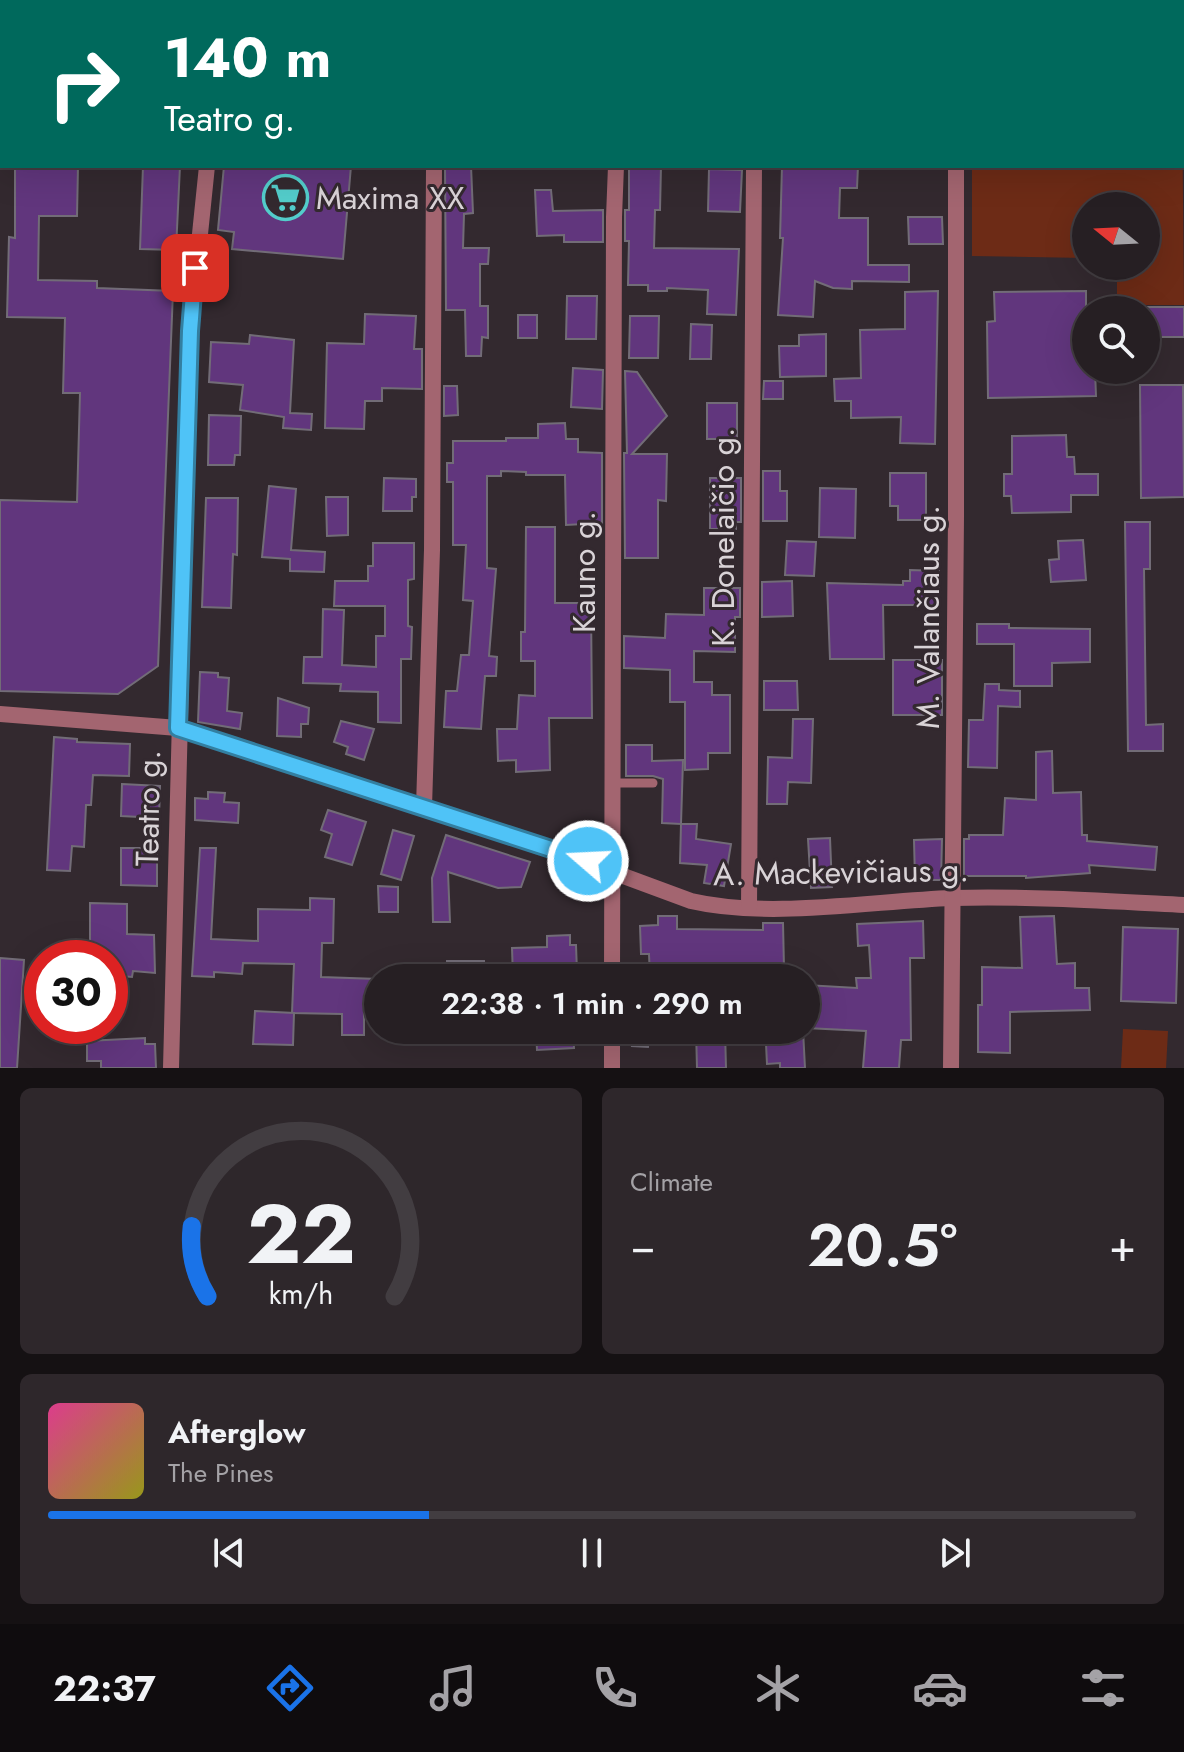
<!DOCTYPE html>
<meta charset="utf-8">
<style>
body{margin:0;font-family:Jost,sans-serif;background:#2e272b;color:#f1f3f6;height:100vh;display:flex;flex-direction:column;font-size:30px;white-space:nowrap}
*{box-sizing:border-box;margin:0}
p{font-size:26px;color:#a4a2a6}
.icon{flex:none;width:44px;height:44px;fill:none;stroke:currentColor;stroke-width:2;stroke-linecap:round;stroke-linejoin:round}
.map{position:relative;height:1068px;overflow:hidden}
.details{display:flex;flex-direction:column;gap:20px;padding:20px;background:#151113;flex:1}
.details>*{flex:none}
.top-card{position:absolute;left:0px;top:0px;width:1184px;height:168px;box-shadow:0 8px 32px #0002,0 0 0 2px #423d41;background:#00695c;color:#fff;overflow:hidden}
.needle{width:52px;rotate:288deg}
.controls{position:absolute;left:1072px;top:192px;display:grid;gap:16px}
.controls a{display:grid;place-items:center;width:88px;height:88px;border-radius:50%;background:#261f23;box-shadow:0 8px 32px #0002,0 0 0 2px #423d41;font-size:40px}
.speed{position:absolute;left:24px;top:940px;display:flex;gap:16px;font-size:40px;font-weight:700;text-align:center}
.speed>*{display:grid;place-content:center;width:104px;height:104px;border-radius:50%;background:#261f23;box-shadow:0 8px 32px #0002,0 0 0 2px #423d41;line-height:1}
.speed .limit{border:12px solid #d22;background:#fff;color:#111}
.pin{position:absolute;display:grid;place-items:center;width:68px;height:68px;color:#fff;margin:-34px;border-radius:16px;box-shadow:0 4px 12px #0006}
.me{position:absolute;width:88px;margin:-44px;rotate:289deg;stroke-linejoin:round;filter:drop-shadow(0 0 6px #0008)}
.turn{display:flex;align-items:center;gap:28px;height:168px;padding:0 32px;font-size:36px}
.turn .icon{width:104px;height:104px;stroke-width:2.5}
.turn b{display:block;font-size:56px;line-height:68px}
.big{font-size:60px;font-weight:600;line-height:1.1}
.details .tile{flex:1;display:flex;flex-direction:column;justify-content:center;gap:12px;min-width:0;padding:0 28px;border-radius:12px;background:#2e272b}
.details .dial{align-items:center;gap:0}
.dial svg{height:208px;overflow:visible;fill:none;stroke:#423d41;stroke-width:7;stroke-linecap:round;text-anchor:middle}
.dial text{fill:#f1f3f6;stroke:none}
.song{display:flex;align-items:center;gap:24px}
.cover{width:96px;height:96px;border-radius:12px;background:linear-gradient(135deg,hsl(330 70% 55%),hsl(60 70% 35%))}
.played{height:8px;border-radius:4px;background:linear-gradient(90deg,#1a73e8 35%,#423d41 35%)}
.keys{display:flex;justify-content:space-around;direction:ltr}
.heat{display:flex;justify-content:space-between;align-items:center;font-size:44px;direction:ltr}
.details .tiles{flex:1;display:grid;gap:20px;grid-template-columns:1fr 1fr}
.tile:last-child{grid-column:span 2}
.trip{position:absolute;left:364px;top:964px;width:456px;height:80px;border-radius:40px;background:#261f23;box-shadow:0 8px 32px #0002,0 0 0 2px #423d41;font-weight:600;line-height:80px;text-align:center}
.dock{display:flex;height:128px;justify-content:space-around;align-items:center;background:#0f0c0e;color:#a4a2a6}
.dock .icon{width:56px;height:56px}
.dock .on{color:#1a73e8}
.dock b{font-size:36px;color:#f1f3f6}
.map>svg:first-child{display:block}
</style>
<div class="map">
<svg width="1184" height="1068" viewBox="0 0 1184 1068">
<rect width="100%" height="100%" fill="#33292f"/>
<g fill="#6d2b16">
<polygon points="1182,91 1184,305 1117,305 1117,266 1146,266 1146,206 1086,206 1086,258 972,256 972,166 1182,166"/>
<polygon points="1123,1029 1168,1031 1166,1068 1121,1068"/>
</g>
<g fill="#61367d" stroke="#726c77" stroke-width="2">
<polygon points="15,166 78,166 77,216 39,216 38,280 97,281 97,288 173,291 158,666 118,694 0,691 0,500 77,502 80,393 63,393 65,318 7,317 9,237 15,238"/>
<polygon points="143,166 180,166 176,250 140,249"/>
<polygon points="224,166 351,166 343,259 232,249 234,232 218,230"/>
<polygon points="445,166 471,166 473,213 464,214 463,248 489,248 488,264 480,264 480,306 488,306 488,338 482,337 481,356 466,356 465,310 446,310"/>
<polygon points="629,166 661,166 660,210 655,210 654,248 739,249 736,315 707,314 708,290 667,288 667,291 648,291 648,285 628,285 629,241 625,241 625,210 629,210"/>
<polygon points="782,166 858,166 857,188 840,188 839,218 868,218 868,265 909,265 909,282 852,281 852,289 833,288 815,281 813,317 778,315 783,238 780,238"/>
<polygon points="709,169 742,170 740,212 708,211"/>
<polygon points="535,190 551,190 553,211 603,210 603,242 564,242 564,235 537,236"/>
<polygon points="908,217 942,217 943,244 909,244"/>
<polygon points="938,291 935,444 900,443 901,417 851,418 851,401 835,401 834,379 861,378 860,330 905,329 905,292"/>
<polygon points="1086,291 1086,370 1095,370 1096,396 988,398 987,322 995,321 994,292"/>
<polygon points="567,296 597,296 596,339 566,339"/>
<rect x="1146" y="307" width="38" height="30"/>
<polygon points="365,314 416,316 414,349 422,349 422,389 382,388 382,401 365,401 364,429 325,428 327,343 364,344"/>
<rect x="518" y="315" width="19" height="23"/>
<polygon points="630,316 659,316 658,358 629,358"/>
<polygon points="691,324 712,325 711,359 690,359"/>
<polygon points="826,334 826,376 780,377 779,346 799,346 799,335"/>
<polygon points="250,335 294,340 290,413 312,414 311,430 283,428 284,417 240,410 243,385 209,382 211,342 249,344"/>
<polygon points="573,368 603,370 602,409 571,407"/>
<polygon points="625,371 637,372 667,416 632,454 667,454 666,501 658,500 658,558 625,558 624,453 627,453"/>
<polygon points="764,381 783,381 783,399 763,399"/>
<polygon points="1140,385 1183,385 1184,497 1141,498"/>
<polygon points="444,386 457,386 458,415 444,416"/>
<rect x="707" y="403" width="30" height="36"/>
<polygon points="209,415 241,416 240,455 235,455 234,465 208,465"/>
<polygon points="565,423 566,439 578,439 578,452 602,453 602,523 566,525 565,475 526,475 526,472 501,471 501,476 487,476 487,568 496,569 489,656 497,657 496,676 485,676 481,729 444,727 446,691 457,691 461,655 469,655 473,601 463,600 466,545 453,545 453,482 447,482 447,463 453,463 453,441 506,441 506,438 538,438 538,424"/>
<polygon points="1066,435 1067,457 1074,457 1075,474 1098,474 1098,495 1071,495 1071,512 1012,513 1011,496 1004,496 1004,474 1012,474 1012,436"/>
<polygon points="763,471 780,471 780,491 787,491 787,521 763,521"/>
<polygon points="890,473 926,473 926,520 898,520 898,506 890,506"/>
<polygon points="384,478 416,479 416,497 412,497 412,511 383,511"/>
<polygon points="710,478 741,478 741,522 736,522 736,529 710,529"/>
<polygon points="269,486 296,489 291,550 325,552 324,572 290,571 290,559 262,557"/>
<polygon points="820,488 856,489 855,538 819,537"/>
<polygon points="326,497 348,497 348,535 327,536"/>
<polygon points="206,498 238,498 237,555 233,554 231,608 202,607"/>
<polygon points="1125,522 1150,522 1150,569 1144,569 1146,725 1163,724 1163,751 1128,751"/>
<polygon points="526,527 555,527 555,603 591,603 592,718 549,718 550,770 516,772 516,760 498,761 497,729 517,729 519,695 535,696 535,661 521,661 521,632 525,632"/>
<polygon points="1083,540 1086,580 1051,582 1049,560 1059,559 1058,541"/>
<polygon points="787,541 816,542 814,576 785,575"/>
<polygon points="373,543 414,543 414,579 408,580 408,626 412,627 411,659 401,659 401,723 378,722 378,692 340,691 341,684 303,683 304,657 322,657 323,609 344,610 342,665 376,667 376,636 385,636 385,606 334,606 335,581 368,581 368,566 373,566"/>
<polygon points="910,570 939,571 939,605 883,605 884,659 830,659 827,583 903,585 903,581 910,581"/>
<polygon points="792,581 793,616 762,617 762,582"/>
<polygon points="704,588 740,588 740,617 735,617 735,652 694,651 694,682 712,682 712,695 730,695 730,753 708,753 708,769 685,770 685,702 670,702 670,670 624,668 624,636 665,638 666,614 704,615"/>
<polygon points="977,624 1009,624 1009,628 1090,629 1090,662 1052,663 1052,686 1014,686 1014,644 977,644"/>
<rect x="893" y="660" width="49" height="55"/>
<polygon points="200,672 218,673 218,677 229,678 227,711 242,713 240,729 198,722"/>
<polygon points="764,681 797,681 798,710 764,710"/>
<polygon points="985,684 999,684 999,690 1020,691 1020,707 998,706 997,768 968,767 969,720 983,720"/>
<polygon points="278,698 309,708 308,724 301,724 301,737 277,736"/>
<polygon points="793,719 813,719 811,783 788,782 787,804 767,804 768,757 792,758"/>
<polygon points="341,721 374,729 364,760 346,754 348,747 334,742"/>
<polygon points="54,737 77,739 77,742 130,744 129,776 93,775 91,805 86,805 84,847 72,846 70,871 47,870"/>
<polygon points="626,745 652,745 652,761 683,760 681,824 662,823 663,779 653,776 626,776"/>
<polygon points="1052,751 1053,793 1081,792 1082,835 1087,835 1087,841 1157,847 1155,870 1089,865 1090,873 1026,878 1026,876 964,876 964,839 969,839 969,835 1003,835 1005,798 1036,800 1036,752"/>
<polygon points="122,784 160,786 159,818 121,816"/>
<polygon points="208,792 225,793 224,802 239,803 238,823 195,820 195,798 208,799"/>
<polygon points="328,810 366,822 352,865 325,857 332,834 321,830"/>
<polygon points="681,824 697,824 696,839 731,844 724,886 704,883 707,865 680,863"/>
<polygon points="393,830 414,836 401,880 381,874"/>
<polygon points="446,835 530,862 521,887 498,888 448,872 450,922 433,922 432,878"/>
<polygon points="830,838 832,887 811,888 808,839"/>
<polygon points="942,839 941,880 915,880 914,840"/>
<polygon points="121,848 157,848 157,886 121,885"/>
<polygon points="200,848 216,848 211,939 258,941 258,909 310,910 310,898 334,899 333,943 322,943 321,977 378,979 377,1008 364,1007 364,1035 342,1035 342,1014 292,1013 294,964 243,963 242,974 214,972 214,977 192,976"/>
<polygon points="378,886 398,887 398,912 379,912"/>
<polygon points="90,903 127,904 127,934 154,935 155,973 133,971 132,977 110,975 110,958 90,958"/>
<polygon points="658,916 677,916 677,929 763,930 763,923 783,923 784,968 679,970 679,978 650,978 649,954 641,954 640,926 658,925"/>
<polygon points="1054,916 1057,964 1075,963 1075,988 1089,988 1090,1010 1010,1012 1010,1053 978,1052 978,1005 982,1005 982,967 1022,968 1020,917"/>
<polygon points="923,921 924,958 910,958 911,1040 901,1040 899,1068 863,1068 866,1031 806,1028 806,985 857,988 856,978 871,978 869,945 858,946 857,924"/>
<polygon points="1123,927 1178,929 1176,1003 1121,1001"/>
<polygon points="570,935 570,945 576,945 577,972 566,972 566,978 513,978 512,948 547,947 547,936"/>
<polygon points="0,958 24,960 17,1068 0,1068"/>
<rect x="447" y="961" width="37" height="17"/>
<polygon points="255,1011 294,1013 293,1045 253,1044"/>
<polygon points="536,1030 573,1030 574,1048 537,1050"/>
<polygon points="634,1030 650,1030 648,1047 632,1046"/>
<polygon points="696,1030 725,1030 726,1068 697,1068"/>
<polygon points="775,1030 803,1030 805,1068 780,1068 780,1063 767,1064 766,1044 776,1044"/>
<polygon points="145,1038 145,1044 155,1044 156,1068 101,1068 101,1061 87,1061 87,1041"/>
</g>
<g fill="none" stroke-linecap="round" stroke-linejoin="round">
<polyline stroke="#a36570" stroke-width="9" points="611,783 653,783"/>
<g stroke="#a36570" stroke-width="16">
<polyline points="218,2 218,0"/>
<polyline points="834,2 834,0"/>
<path d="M0,714L178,728L518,837L691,901C768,919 872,901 952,898C1029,896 1107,901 1184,905"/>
<polyline points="424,807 432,550 434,166"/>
<polyline points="749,908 754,166"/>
<polyline points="612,978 614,217 616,166"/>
<polyline points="612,1030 612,1068"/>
<polyline points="171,1068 190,331 207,166"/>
<polyline points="951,1068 956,517 956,166"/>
</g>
<g stroke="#e68396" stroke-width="16">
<polyline points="706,0 728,2"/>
<polyline points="1182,27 1184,27"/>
<polyline points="1182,63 1184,63"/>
</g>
</g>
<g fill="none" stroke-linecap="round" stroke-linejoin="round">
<defs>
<polyline id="route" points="195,268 190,331 178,728 588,861"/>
</defs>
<use href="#route" stroke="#337fa1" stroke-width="20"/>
<use href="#route" stroke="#4fc3f7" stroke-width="14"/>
</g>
<defs>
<symbol id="supermarket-ring" viewBox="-11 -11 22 22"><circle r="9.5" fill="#33292f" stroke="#53cdcb" stroke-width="1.5"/><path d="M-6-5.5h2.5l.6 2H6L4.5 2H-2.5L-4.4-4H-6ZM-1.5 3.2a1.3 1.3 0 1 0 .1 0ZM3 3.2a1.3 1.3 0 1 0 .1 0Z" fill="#53cdcb"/></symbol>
</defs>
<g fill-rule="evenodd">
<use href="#supermarket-ring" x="260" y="172" width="51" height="51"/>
</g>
<g text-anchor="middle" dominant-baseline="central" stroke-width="6" stroke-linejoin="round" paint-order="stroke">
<g font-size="32" fill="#d9d3d7" stroke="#33292f" text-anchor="start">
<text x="316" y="198">Maxima XX</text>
</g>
<g font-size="32" fill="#d9d3d7" stroke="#33292f">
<text transform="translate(723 537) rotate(-90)">K. Donelaičio g.</text>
<text transform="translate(584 572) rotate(-90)">Kauno g.</text>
<text transform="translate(928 617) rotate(-90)">M. Valančiaus g.</text>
<text transform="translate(148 808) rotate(-89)">Teatro g.</text>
<text transform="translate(841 872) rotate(-1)">A. Mackevičiaus g.</text>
</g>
</g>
</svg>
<div class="controls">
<a><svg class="needle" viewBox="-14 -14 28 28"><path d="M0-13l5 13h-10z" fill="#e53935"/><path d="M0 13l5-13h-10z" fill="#a4a2a6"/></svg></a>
<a><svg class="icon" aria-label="search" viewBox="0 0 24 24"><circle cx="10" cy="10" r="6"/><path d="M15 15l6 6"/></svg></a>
</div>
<div class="speed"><div class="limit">30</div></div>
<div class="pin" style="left:195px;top:268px;background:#d93025"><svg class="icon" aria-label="arrive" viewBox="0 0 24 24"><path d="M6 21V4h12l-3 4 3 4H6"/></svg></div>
<svg class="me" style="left:588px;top:861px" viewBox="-20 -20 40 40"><circle r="17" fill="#4fc3f7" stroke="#fff" stroke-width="3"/><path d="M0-11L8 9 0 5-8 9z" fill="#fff"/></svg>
<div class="trip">22:38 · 1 min · 290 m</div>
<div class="top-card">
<div class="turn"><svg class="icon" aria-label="right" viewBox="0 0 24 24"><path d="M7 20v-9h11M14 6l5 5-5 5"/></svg><div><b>140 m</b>Teatro g.</div></div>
</div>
</div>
<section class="details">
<div class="tiles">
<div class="tile dial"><svg viewBox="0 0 100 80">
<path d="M14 69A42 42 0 1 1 86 69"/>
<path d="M14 69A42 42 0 0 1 8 42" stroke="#1a73e8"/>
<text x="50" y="56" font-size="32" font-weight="700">22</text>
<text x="50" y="72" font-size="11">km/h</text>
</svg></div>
<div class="tile"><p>Climate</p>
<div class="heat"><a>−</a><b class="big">20.5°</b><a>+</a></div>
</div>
<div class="tile">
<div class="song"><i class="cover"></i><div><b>Afterglow</b><p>The Pines</p></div></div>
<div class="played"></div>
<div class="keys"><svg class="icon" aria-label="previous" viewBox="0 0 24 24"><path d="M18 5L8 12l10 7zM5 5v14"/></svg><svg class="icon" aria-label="pause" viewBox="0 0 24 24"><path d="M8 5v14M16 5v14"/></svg><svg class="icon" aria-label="next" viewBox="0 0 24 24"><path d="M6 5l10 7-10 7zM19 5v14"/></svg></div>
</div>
</div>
</section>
<nav class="dock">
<b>22:37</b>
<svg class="icon on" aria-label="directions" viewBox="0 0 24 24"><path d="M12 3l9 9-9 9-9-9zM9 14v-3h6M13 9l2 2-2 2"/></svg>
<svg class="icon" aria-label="music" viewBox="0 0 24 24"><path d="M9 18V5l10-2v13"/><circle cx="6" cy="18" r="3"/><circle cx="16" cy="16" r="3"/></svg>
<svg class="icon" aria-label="phone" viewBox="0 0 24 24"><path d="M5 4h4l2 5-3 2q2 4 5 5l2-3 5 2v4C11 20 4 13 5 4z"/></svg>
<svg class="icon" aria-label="climate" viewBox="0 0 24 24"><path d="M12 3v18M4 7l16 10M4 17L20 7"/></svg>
<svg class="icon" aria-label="car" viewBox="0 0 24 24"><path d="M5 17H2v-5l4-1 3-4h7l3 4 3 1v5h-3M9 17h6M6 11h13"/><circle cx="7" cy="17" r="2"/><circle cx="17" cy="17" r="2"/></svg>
<svg class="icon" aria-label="filters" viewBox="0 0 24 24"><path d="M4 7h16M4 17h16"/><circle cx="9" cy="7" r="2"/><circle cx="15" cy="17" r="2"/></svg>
</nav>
